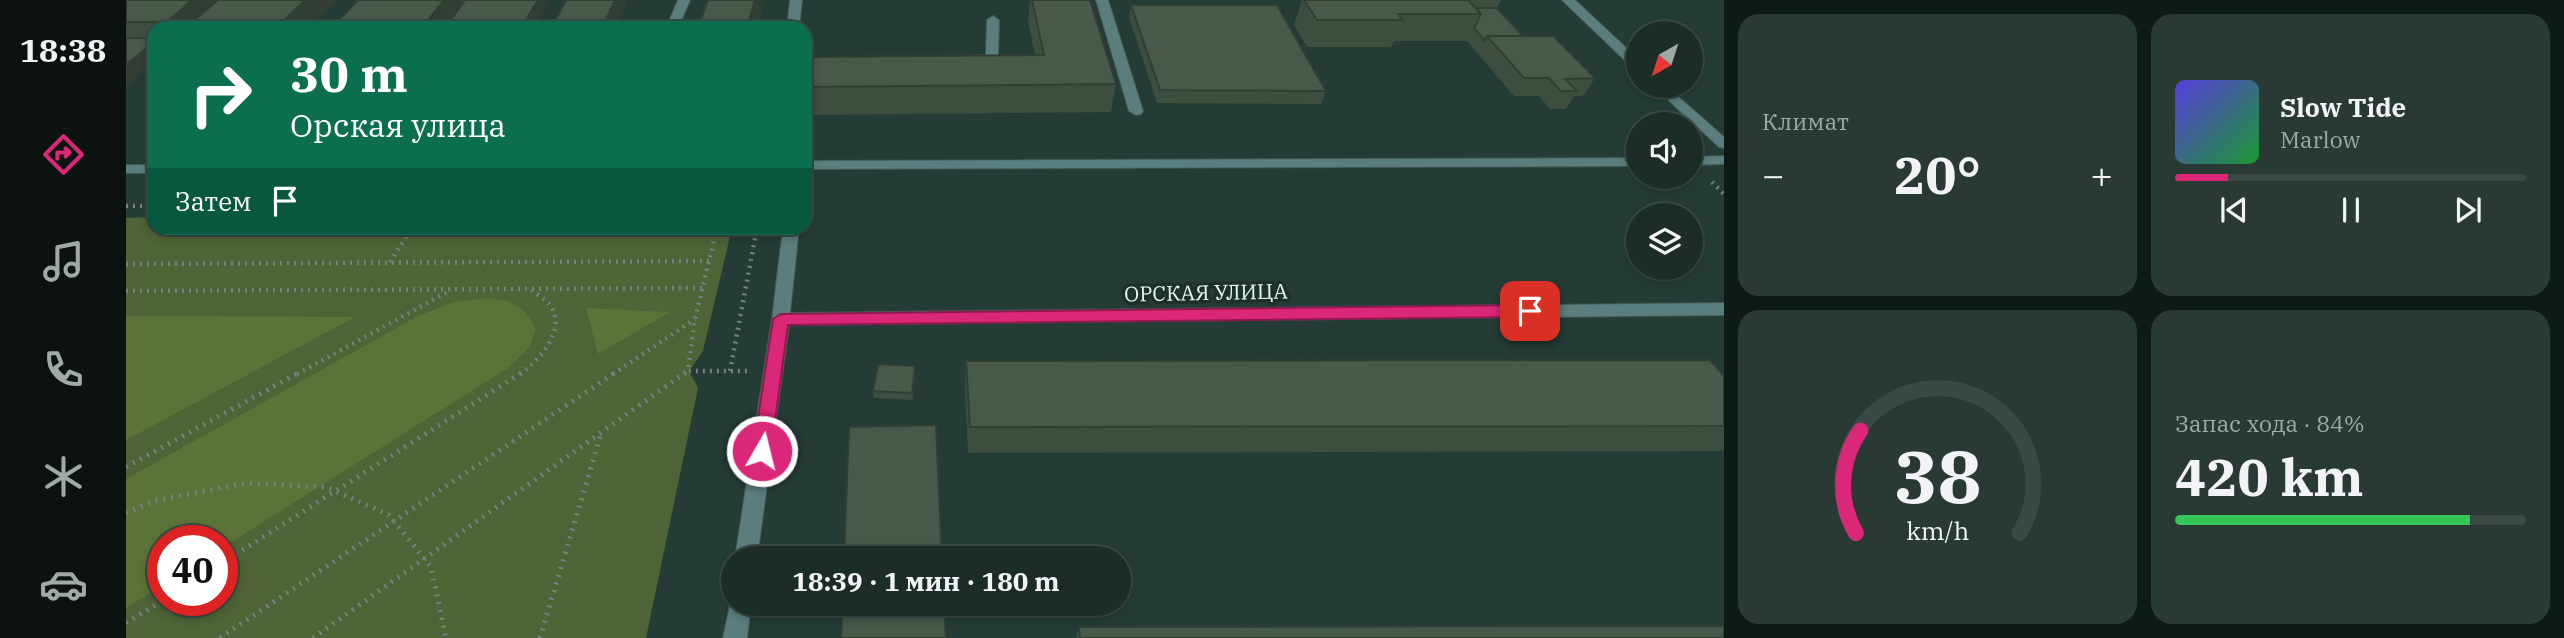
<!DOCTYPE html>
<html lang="ru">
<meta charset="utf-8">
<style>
body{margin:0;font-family:"IBM Plex Serif",serif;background:#293934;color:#f1f3f6;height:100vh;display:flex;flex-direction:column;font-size:26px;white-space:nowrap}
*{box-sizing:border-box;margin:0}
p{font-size:23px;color:#a0a8a8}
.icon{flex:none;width:38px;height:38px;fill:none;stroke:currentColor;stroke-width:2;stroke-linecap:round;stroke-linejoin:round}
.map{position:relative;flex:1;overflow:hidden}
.drawer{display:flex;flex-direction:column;gap:14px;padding:14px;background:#0f1916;width:840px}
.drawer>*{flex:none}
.banner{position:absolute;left:21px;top:21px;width:665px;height:214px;border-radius:21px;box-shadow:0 4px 10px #0003,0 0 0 2px #3a4945;background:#0b6e4f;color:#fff;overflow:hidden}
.needle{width:46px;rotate:219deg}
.buttons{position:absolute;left:1500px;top:21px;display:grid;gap:14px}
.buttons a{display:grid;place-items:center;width:77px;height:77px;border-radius:50%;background:#1c2d28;box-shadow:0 4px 10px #0003,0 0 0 2px #3a4945;font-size:35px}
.speed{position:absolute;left:21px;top:525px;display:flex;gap:14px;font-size:35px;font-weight:700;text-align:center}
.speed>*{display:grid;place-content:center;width:91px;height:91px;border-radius:50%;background:#1c2d28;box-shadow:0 4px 10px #0003,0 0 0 2px #3a4945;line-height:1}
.speed .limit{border:10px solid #d22;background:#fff;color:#111}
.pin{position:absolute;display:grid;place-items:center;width:60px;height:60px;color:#fff;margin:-30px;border-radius:14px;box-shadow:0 4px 10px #0006}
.me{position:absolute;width:77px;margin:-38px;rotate:8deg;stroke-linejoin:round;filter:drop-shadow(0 0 5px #0008)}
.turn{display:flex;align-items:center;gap:24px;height:147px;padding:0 28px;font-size:32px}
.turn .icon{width:91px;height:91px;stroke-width:2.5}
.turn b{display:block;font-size:49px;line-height:60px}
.then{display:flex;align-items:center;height:66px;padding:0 28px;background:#0003;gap:14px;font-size:26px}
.big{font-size:52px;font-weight:800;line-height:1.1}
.drawer .widget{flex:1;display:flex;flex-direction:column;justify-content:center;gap:10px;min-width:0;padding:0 24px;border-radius:21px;background:#293934}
.drawer .dial{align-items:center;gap:0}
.dial svg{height:182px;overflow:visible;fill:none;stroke:#3a4945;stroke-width:7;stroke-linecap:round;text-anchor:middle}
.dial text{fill:#f1f3f6;stroke:none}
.song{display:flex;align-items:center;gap:21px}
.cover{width:84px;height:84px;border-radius:10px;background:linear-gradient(135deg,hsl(250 70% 55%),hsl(130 70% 35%))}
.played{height:7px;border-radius:4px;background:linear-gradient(90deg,#db2777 15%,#3a4945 15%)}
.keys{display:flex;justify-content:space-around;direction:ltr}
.heat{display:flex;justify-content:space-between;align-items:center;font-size:38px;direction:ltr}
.charge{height:10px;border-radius:5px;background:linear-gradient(90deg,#34c759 84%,#3a4945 0)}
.drawer .tiles{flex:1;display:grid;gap:14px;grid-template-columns:repeat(2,1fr)}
.trip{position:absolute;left:595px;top:546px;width:410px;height:70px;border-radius:35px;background:#1c2d28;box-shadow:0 4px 10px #0003,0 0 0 2px #3a4945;font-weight:800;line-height:70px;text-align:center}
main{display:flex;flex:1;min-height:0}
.menu{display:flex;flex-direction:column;width:126px;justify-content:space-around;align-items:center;background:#0b1210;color:#a0a8a8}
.menu .icon{width:49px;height:49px}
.menu .on{color:#db2777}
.menu b{font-size:32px;color:#f1f3f6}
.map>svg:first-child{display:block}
</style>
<main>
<nav class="menu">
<b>18:38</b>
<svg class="icon on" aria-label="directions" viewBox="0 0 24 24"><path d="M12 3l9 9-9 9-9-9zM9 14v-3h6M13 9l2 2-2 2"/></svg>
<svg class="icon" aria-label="music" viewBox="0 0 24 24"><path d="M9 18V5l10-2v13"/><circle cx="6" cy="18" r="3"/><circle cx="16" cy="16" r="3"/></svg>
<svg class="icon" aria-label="phone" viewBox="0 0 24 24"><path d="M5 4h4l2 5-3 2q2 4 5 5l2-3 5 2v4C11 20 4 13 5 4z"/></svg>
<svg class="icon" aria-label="climate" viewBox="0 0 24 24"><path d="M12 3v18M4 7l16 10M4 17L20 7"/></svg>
<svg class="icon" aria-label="car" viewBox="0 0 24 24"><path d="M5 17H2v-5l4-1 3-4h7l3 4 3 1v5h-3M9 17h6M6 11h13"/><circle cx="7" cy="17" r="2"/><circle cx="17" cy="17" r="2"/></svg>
</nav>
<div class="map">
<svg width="1598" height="638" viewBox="0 0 1598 638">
<rect width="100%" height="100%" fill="#253c36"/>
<path fill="#4f6336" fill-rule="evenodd" d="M28,217V228H606L577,351L563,371L572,388L520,638H0V218ZM37,541H96V600H37Z"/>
<g fill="#597338">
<path d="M358,298C387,301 394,302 410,328L404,347L382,368L96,548V541H37V585L0,608V479L292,316L325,303Z"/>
<polygon points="460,308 544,312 472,354"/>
<polygon points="0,316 229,317 0,440"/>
</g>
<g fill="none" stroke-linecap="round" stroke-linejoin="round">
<defs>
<g id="minor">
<polygon points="552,0 564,0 552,28 540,28"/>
<polygon points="664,0 676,0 673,28 661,28"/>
<polygon points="970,0 982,0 1017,111 1015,114 1010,115 1003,111"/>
<polygon points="1436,0 1449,0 1512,59 1512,70 1508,69"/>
<polygon points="867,16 873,20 872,58 866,62 841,62 841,56 860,55 861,20"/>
<polygon points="1527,86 1540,86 1598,137 1598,148 1593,147"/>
<polygon points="1598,156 1598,164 1564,165 1564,157"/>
<polygon points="1512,158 1512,166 679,169 679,161"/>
<rect x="0" y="165" width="28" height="8"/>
<polygon points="657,228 673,228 664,313 1598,303 1598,315 663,325 631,558 609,558 646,319"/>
<polygon points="606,596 607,604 625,604 621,638 597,638"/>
</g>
</defs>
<use href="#minor" stroke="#445a54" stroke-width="2"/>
<g stroke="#70837e" stroke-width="4.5" stroke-dasharray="2 5" stroke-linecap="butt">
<polyline points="1586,182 1598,194"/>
<polyline points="0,206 28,206"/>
<polyline points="591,228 569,319 562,371 621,371"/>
<polyline points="264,262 286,228"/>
<polyline points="0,264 583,261"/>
<polyline points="0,291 576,288"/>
<polyline points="604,371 631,228"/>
<polyline points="171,374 325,290"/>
<path d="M394,374C413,360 443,329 423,304C419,299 411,294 406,290"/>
<polyline points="487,374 569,319"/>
<polyline points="558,374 562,371"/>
</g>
<g stroke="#70837e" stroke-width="5" stroke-dasharray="2 6" stroke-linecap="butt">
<polyline points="0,467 174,372"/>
<polyline points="0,513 28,501 120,483 200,487 263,515 305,567 320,638"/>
<polyline points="96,563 397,372"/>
<polyline points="0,623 37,600"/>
<polyline points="94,638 490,372"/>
<polyline points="187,638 560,372"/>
<polyline points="414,638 475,434"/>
</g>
<use href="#minor" fill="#5a7e7e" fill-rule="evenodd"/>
</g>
<g fill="#3d4d40">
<polygon points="0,0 210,0 183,28 28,28 28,71 24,65 0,86"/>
<polygon points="338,0 317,28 217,28 213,20"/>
<polygon points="904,0 964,0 990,84 985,112 679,115 679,57 909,55 902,22"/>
<polygon points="1176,0 1375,0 1371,8 1397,36 1469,78 1457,96 1448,96 1440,109 1424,109 1413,96 1388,96 1341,41 1268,41 1265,47 1181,47 1168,25"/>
<polygon points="1005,5 1200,91 1195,104 1031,103 1003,17"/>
<polygon points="840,361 1598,376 1598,451 842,453 839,387"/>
<polygon points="789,373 787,400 748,398 747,391"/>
<polygon points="953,627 1598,638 950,638"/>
</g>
<g fill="#323e34">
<polygon points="66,0 97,0 65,28 45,28 41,22"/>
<polygon points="179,0 210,0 183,28 150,28"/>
<polygon points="318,0 338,0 317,28 305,28 302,20"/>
<polygon points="412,0 423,0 407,28 395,28"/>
<polygon points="489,0 502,0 489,28 476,28"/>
<polygon points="629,0 639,0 632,28 621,28"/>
<polygon points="28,42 28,61 21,61 24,65 0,86 0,65"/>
</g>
<g fill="#47594b" stroke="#323e34" stroke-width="2">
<polygon points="0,0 66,0 41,22 0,22"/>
<polygon points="92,0 179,0 150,28 59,28"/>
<polygon points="232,0 318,0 302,20 213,20"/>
<polygon points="339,0 412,0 395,28 319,28"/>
<polygon points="440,0 489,0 476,28 425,28"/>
<polygon points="582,0 629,0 621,28 572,28"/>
<polygon points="906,0 964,0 990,84 679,87 679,57 918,55"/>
<polygon points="1178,0 1342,0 1355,14 1272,14 1277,20 1191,20"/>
<polygon points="1005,5 1151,5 1200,91 1034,90"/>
<polygon points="1350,8 1371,8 1397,36 1361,36 1359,41 1348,28 1355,14"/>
<polygon points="1361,36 1427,36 1469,78 1439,79 1451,91 1435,91 1423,78 1398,78"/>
<polygon points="0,38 28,38 28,42 0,65"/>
<polygon points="28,55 28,61 21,61"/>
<polygon points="1584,360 1598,376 1598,426 844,427 840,361"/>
<polygon points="752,364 789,366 786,393 747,391"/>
<polygon points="810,425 816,558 718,558 723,427"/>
<polygon points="717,604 818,604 820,638 715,638"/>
<polygon points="1598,626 1598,638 954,638 953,627"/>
</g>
<polygon fill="#db2777" stroke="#8e194d" stroke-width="2" points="1404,305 1412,311 1404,317 662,325 645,451 642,457 636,459 629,457 627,451 647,319 655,314"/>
<g text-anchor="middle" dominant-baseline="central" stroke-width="7" stroke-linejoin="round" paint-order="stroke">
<g font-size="21" fill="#e8f6f1" stroke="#1b322b">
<text transform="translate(1080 292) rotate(-1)">ОРСКАЯ УЛИЦА</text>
</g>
</g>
</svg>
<div class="buttons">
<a><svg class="needle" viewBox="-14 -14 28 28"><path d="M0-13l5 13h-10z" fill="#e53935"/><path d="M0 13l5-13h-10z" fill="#a0a8a8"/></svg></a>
<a><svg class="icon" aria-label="sound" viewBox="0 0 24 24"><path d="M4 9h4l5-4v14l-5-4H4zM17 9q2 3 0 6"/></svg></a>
<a><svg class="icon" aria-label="layers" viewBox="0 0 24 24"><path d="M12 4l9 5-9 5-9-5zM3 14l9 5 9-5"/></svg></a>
</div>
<div class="speed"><div class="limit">40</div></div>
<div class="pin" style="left:1404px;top:311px;background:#d93025"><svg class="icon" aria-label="arrive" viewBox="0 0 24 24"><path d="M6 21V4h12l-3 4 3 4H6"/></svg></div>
<svg class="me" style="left:636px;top:451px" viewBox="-20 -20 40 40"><circle r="17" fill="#db2777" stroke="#fff" stroke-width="3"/><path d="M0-11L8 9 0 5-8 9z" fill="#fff"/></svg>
<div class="trip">18:39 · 1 мин · 180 m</div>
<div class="banner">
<div class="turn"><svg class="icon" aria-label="right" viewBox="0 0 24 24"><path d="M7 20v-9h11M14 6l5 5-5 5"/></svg><div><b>30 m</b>Орская улица</div></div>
<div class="then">Затем<svg class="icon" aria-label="arrive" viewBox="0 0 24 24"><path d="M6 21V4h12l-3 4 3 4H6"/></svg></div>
</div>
</div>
<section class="drawer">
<div class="tiles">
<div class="widget"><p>Климат</p>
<div class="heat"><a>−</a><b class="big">20°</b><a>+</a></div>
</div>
<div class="widget">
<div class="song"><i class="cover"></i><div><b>Slow Tide</b><p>Marlow</p></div></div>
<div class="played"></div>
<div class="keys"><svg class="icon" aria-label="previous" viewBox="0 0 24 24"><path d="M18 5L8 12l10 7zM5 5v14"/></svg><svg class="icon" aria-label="pause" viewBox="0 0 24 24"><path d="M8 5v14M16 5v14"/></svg><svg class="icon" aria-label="next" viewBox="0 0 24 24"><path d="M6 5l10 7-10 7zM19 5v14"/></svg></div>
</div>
<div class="widget dial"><svg viewBox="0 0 100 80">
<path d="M14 69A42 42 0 1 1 86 69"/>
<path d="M14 69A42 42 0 0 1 16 24" stroke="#db2777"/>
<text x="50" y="56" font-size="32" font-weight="700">38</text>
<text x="50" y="72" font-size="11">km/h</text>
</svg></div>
<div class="widget"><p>Запас хода · 84%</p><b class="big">420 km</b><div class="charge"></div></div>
</div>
</section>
</main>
